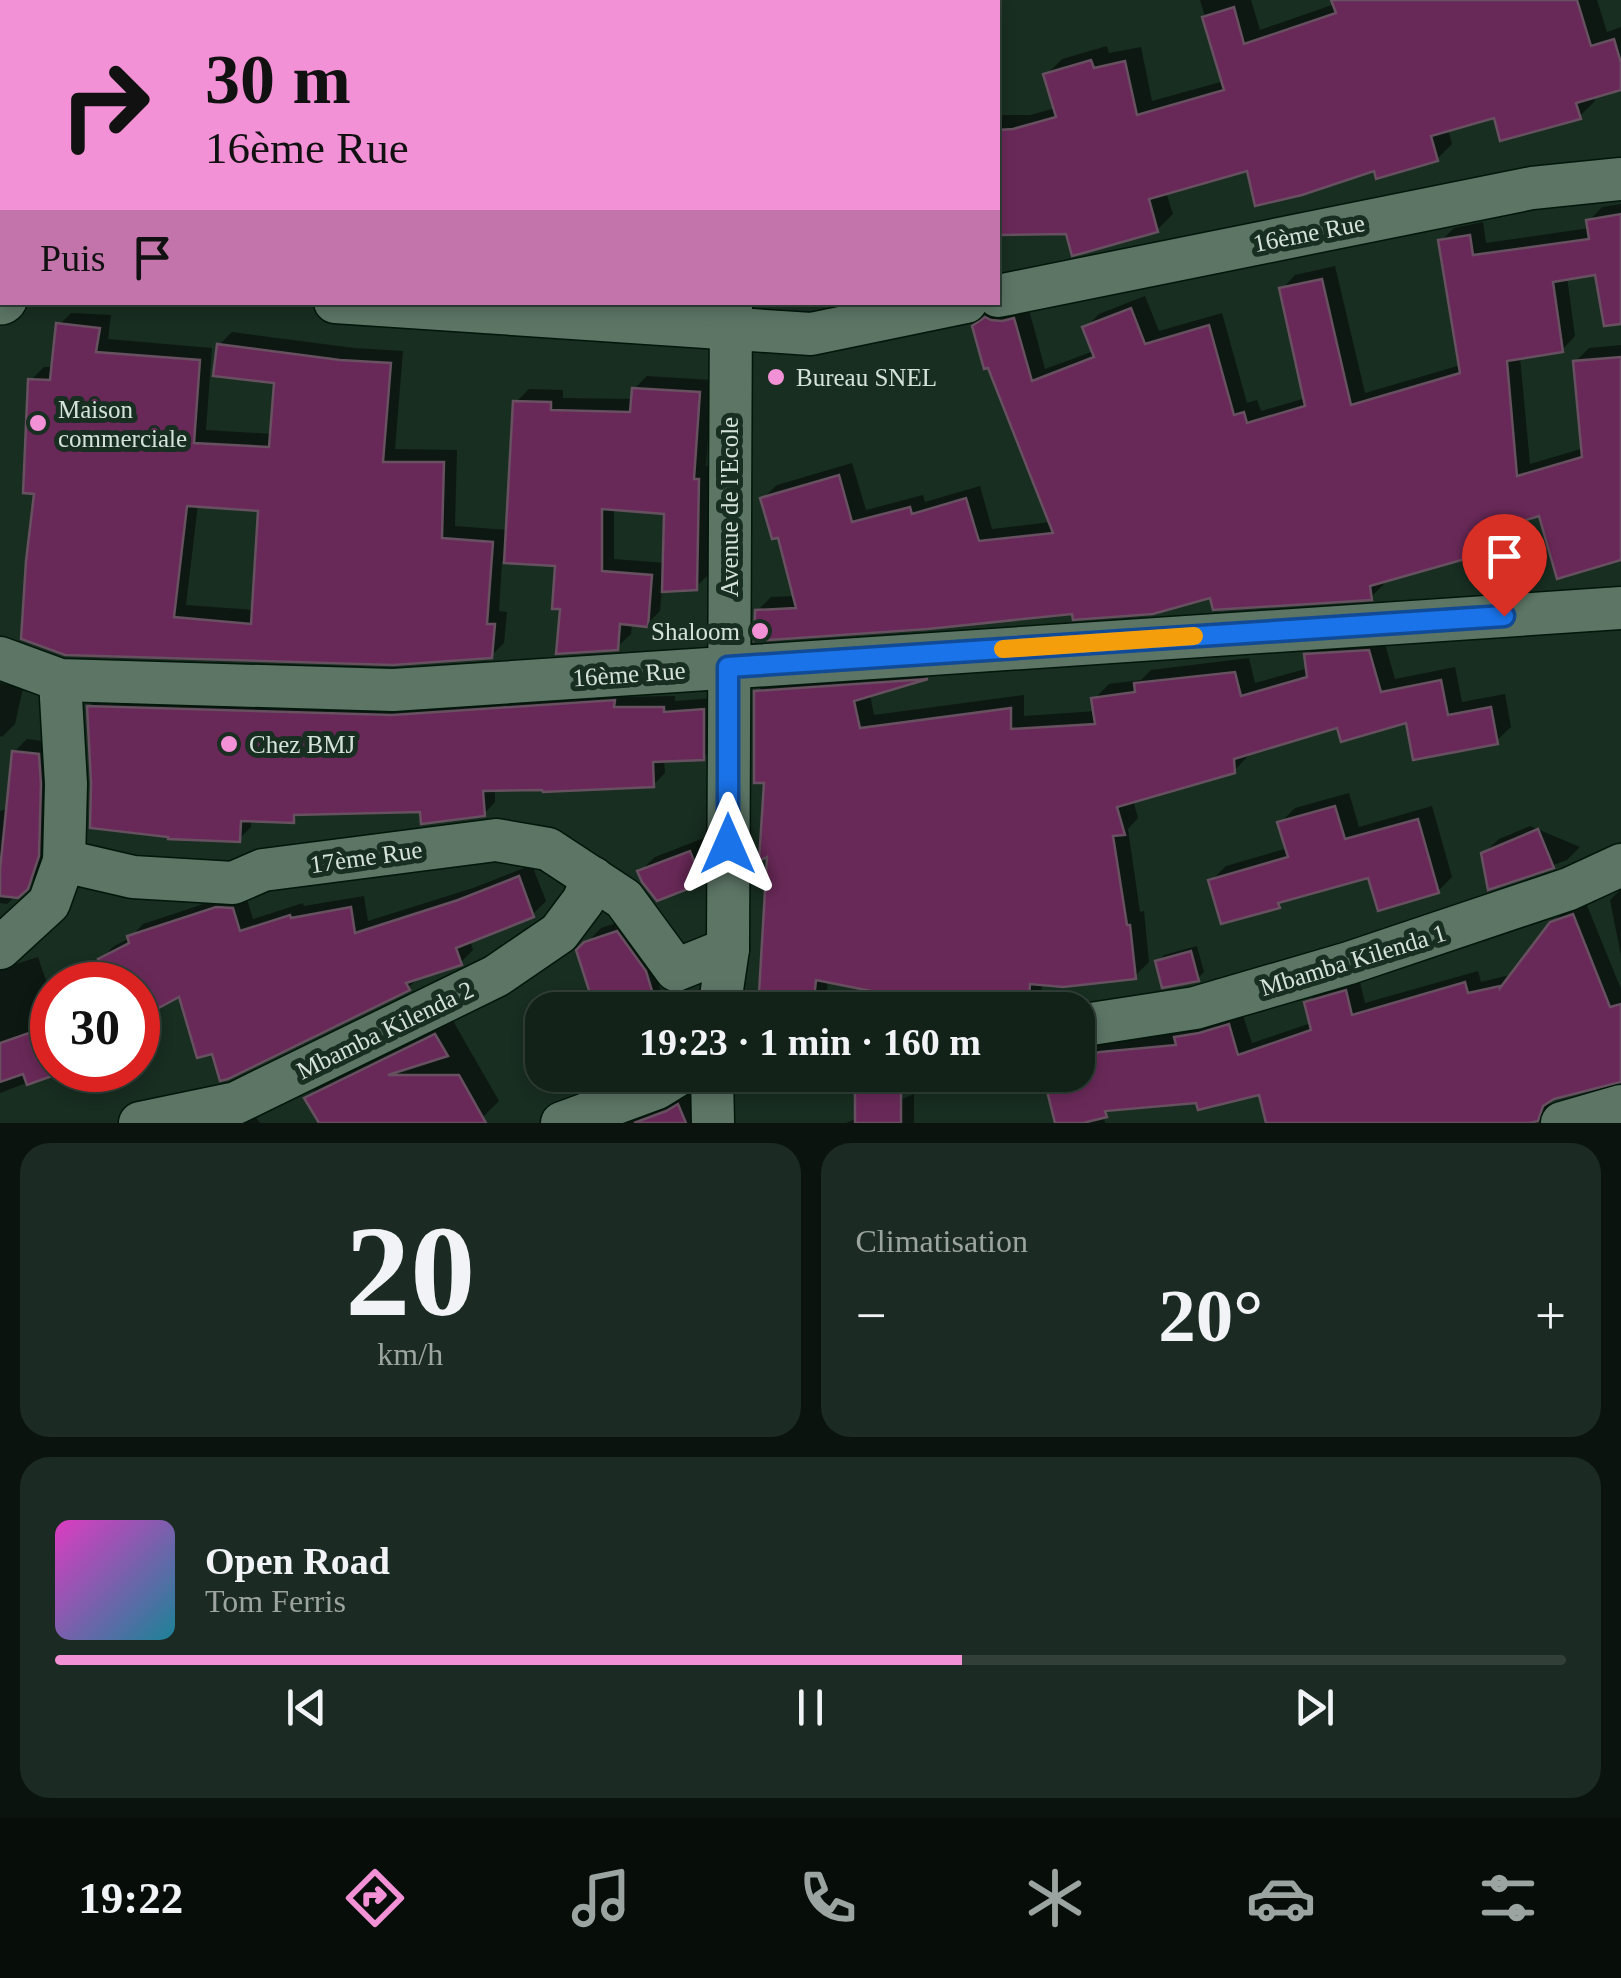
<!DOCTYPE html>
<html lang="fr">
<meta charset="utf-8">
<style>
body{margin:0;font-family:Georgia,serif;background:#1b2a22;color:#f1f3f6;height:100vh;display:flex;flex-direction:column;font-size:38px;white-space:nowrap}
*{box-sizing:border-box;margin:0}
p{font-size:32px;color:#9ca4a2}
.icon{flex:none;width:55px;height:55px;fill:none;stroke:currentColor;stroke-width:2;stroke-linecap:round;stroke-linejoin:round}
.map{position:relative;height:1123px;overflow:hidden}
.details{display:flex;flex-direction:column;gap:20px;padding:20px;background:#0a130e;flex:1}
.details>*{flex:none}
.banner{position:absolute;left:0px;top:0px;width:1000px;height:305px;box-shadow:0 5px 15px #0003,0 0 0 2px #313f38;background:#f391d6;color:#111;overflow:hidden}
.speed{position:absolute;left:30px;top:962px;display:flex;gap:20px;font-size:50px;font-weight:700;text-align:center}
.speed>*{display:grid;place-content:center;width:130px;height:130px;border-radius:50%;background:#122219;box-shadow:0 5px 15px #0003,0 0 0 2px #313f38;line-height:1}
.speed .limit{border:15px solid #d22;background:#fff;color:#111}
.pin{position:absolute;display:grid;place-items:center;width:85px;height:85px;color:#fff;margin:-102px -42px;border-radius:50% 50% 50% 0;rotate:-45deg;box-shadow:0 0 10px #0007}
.pin .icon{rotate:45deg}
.me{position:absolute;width:110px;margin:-55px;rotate:0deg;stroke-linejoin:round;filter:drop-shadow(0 0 8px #0008)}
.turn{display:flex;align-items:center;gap:35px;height:210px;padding:0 40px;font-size:45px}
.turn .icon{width:130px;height:130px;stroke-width:2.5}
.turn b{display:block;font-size:70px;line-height:85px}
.then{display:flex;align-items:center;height:95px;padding:0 40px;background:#0003;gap:20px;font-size:38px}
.big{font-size:75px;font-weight:700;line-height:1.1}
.details .widget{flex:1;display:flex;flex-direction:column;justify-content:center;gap:15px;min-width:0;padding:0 35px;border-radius:30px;background:#1b2a22}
.details .dial{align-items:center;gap:0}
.dial b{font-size:130px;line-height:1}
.song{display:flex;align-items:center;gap:30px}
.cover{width:120px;height:120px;border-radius:15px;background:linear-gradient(135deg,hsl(310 70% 55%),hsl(190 70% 35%))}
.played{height:10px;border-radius:5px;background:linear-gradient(90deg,#f391d6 60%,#313f38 60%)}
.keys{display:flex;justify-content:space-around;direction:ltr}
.heat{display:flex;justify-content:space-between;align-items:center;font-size:55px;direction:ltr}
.details .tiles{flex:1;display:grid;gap:20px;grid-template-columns:1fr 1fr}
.widget:last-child{grid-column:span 2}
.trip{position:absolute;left:525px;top:992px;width:570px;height:100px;border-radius:30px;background:#122219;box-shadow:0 5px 15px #0003,0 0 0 2px #313f38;font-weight:700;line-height:100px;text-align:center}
.tab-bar{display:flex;height:160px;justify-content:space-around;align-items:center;background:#070e0a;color:#9ca4a2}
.tab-bar .icon{width:70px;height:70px}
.tab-bar .selected{color:#f391d6}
.tab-bar b{font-size:45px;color:#f1f3f6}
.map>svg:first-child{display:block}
</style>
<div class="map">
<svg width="1621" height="1123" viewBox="0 0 1621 1123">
<rect width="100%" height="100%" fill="#182e21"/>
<g fill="#0007" fill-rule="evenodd">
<polygon points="367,0 565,0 565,2 615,0 616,2 367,2"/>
<rect x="764" y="0" width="226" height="2"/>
<polygon points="1200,0 1251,0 1260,30 1335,4 1334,0 1597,0 1607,32 1621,27 1621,88 1593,96 1595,101 1579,117 1495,115 1448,129 1452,144 1437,159 1375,168 1249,168 1166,192 1173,214 1157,230 998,232 998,115 1030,115 1056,108 1046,75 1062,59 1107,46 1109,53 1141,47 1152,101 1224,81"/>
<polygon points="1621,204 1621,269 1567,277 1575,336 1562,350 1520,357 1530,464 1584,448 1575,362 1589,348 1621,345 1621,560 1541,513 1492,528 1495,538 1481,552 1384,580 1384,584 1371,597 1211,595 1074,611 757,611 771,597 796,596 780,535 763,498 777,485 852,463 866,510 923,495 925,502 980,486 992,529 1051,522 974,327 988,313 1028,306 1045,369 1094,351 1085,328 1099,314 1145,296 1159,331 1222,313 1247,403 1257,400 1261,411 1306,398 1282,289 1295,275 1335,266 1365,393 1461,365 1441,241 1454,228 1483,222 1486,243 1590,228 1589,221 1602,207"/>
<path d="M71,313L111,315L108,339L212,348L206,430L273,434L277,381L219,345L232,332L354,348L403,351L395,449L457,450L455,526L508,530L516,402L529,389L563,390V398L634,399V389L647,376L712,380L706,466H711L709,574L696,587L662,589L660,611L647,624L632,623L631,634L617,647L558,564L502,561L499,611L507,612L504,643L491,656L65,653L37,491L31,380L44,367H54L58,326ZM198,504L261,508L255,610L186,605ZM614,507L667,512L666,563L614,559Z"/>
<polygon points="1383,637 1395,679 1455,667 1462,702 1505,694 1511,727 1496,741 1408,720 1339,725 1248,752 1248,756 1234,771 1133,800 1138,818 1128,829 1140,912 1144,911 1149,962 1134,977 1042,983 1040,1010 971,1010 828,980 825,1010 761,1010 770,854 766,780 757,692 771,677 937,666 926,677 870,694 874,715 1024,695 1024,716 1096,711 1094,699 1109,684 1141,680 1151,670 1249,658 1255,683 1309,668 1307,655 1321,641"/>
<polygon points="0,683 23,688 15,724 2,737 0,736"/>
<polygon points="625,690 625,697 675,696 675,701 715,698 715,746 703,758 664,759 665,773 653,785 495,789 495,802 484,814 422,810 301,812 293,820 251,819 251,827 239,839 89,707 101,695"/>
<polygon points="27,739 51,742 51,841 40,873 7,904 0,903 0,811 9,808 14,752"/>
<polygon points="1349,793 1359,827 1432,806 1452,877 1438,891 1370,875 1285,899 1278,905 1211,881 1226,866 1288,848 1280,823 1295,808"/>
<polygon points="1530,826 1580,847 1567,860 1559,863 1490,887 1484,853 1499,839"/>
<polygon points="704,838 716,867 701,881 640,871 655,857"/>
<polygon points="532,865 546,901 533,914 470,940 473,950 460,963 421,975 408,988 214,1051 181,993 138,1016 138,985 93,985 107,972 101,959 114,946 130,938 143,924 231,895 246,896 253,919 303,903 304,906 364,896 368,921 473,888"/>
<polygon points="1621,889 1621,956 1610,900"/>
<polygon points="1586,903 1621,989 1621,1080 1553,1097 1550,1105 1536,1118 1520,1123 1508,1123 1504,1111 1461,1123 1391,1123 1391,1121 1377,1123 1369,1083 1112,1108 1103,1115 1105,1123 1058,1123 1046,1075 1078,1075 1078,1049 1115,1039 1181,1033 1190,1024 1242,1012 1252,1043 1311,1023 1307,1003 1320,990 1359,978 1365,1003 1478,971 1481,982 1514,974 1552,923 1566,909"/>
<polygon points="632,918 665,974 658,982 667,1010 598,1010 579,951 601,928"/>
<polygon points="1197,946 1204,972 1198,978 1157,962 1164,955"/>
<polygon points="38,957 52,998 52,1070 61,1070 0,1093 0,969"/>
<polygon points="452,1019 499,1101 483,1117 473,1123 322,1123 307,1098 323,1082"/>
<polygon points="692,1093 694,1123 616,1123 682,1099"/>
<polygon points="914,1094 914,1123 846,1123"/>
<polygon points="253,1113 260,1123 214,1123"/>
</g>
<g fill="#692958" stroke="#675060" stroke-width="2.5" fill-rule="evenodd">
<polygon points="1331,0 1577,0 1591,46 1614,39 1621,63 1621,90 1576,103 1581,119 1500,141 1494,118 1431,136 1438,161 1376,179 1374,171 1302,195 1255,206 1247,171 1149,199 1158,232 1087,252 1072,256 1066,234 998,235 998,130 1013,129 1056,117 1043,74 1091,60 1094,68 1125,61 1137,115 1224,90 1202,17 1234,7 1244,44 1336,13"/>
<polygon points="1621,214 1621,324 1604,326 1595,275 1553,282 1563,352 1507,361 1517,476 1582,457 1573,361 1621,357 1621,560 1557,579 1539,516 1477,535 1483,554 1370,586 1372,600 1213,610 1210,598 1153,614 1073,620 1072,614 928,629 754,641 755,610 796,608 778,538 772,539 760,498 839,475 852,522 910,507 912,514 966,498 979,541 1053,533 988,368 984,369 972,326 985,317 991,320 1002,321 1014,318 1032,381 1094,357 1082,327 1131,308 1145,344 1209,325 1234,415 1244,412 1247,423 1305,406 1279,288 1322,279 1351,405 1460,373 1438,240 1470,235 1473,255 1589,239 1586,220"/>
<path d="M56,323L100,328L96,352L200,360L194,443L269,447L274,383L213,376L217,344L340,360L391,363L383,462H444L442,538L493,542L487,624H495L492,658L393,665L65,655L21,639L26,561L34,494L23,493L28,379L50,380ZM187,506L258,511L251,624L174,617Z"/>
<polygon points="632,388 700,392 694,479 699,479 697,590 662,592 664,514 602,509 602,571 652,575 648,627 620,624 618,650 556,654 560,609 552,609 555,566 504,563 513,401 551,402 551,410 630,412"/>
<polygon points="1369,650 1381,692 1441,680 1448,715 1491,707 1498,744 1413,760 1406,723 1341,742 1337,728 1234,759 1235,773 1117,807 1125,835 1113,836 1127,925 1130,925 1136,979 1063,987 1030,984 1028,1010 896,1010 896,996 816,980 813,1010 758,1010 767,857 759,861 764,783 754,783 754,691 928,679 854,701 860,728 1011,708 1011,729 1095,724 1091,698 1135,692 1134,683 1235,672 1241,696 1307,677 1304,654"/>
<polygon points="615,700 614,707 664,707 664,712 704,709 704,760 653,762 654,787 543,792 542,790 483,791 485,816 421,824 420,812 294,815 294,823 241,821 240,842 168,839 168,837 90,828 91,783 87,706 392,715"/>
<polygon points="12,751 39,754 41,784 39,856 28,889 18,898 0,896 0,870"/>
<polygon points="1335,806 1345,839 1418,819 1439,893 1378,911 1368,878 1278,903 1280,908 1221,924 1208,880 1288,857 1277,822"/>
<polygon points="1538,829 1554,868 1488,890 1481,853"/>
<polygon points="690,851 703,883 657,901 642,882 637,871"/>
<polygon points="519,876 534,917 456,948 462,965 406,983 410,990 228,1079 220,1081 212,1054 197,1058 179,997 138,1019 138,985 111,985 98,959 129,943 127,936 216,907 233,908 240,931 290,915 291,918 351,907 355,933 458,900"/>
<polygon points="1573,914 1610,1007 1621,1004 1621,1082 1554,1099 1543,1106 1538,1121 1529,1123 1266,1123 1259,1095 1198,1110 1196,1103 1105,1111 1107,1117 1083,1123 1055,1123 1043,1075 1078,1075 1078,1057 1100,1052 1176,1045 1174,1037 1199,1033 1229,1024 1238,1055 1311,1030 1304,1002 1346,990 1352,1015 1465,982 1468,993 1500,986 1500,988 1550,922"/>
<polygon points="617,931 646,971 652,991 595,1009 576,950 584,942"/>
<polygon points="1191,951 1199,981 1162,988 1155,961"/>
<polygon points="46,1027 52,1047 52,1076 27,1085 23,1074 0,1082 0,1043"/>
<polygon points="435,1034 448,1056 388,1075 459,1075 486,1123 319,1123 304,1098"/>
<polygon points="855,1075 901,1076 901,1123 855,1123"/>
<polygon points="678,1104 686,1123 634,1123 666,1111"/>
</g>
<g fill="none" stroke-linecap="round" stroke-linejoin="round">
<defs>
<g id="street">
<polyline points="733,2 733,0"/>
<polyline points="998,296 1532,188 1621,179"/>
<polyline points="335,302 811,334 966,302"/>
<polyline points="0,658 60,680 393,690 1621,608"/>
<polyline points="60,680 66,784 64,861"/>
<polyline points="0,948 49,903 64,861 133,877 233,883 263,870 496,840 548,849 624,899 676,970 728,949"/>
<polyline points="719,1010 728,949 731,302"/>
<polyline points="1078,1026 1195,1008 1349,963 1569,889 1621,865"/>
<polyline points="712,1075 713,1123"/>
<polyline points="140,1123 236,1103 496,976 559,933 583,901 593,878"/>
<polyline points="562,1123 657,1088 678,1075"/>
<polyline points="1562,1123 1621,1106"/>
</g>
<g id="secondary">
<polyline points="16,2 16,0"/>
<polyline points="0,297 2,260"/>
</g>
</defs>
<use href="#street" stroke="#02160a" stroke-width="45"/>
<use href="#secondary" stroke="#02160a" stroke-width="58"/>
<use href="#street" stroke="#5c7565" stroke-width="42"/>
<use href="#secondary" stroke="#5c7565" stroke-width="55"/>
</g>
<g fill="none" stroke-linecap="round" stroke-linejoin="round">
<defs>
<polyline id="route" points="728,844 728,667 1504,616"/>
</defs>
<use href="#route" stroke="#114b97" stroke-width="25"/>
<use href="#route" stroke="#1a73e8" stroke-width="18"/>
<polyline stroke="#f59e0b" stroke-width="18" points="1003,649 1194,636"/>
</g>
<g fill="#f391d6" stroke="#182e21" stroke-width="4">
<circle cx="776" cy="377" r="10"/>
<circle cx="38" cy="423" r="10"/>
<circle cx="760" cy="631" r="10"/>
<circle cx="229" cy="744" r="10"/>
</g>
<g text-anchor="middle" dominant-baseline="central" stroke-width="10" stroke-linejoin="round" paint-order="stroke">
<g font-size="25" fill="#d5e2d9" stroke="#182e21">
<text transform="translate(1309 233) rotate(-11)">16ème Rue</text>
<text transform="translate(729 507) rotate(-90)">Avenue de l'Ecole</text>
<text transform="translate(629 674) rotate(-4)">16ème Rue</text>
<text transform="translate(366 857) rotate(-8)">17ème Rue</text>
<text transform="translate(1353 960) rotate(-17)">Mbamba Kilenda 1</text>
<text transform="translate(385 1030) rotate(-26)">Mbamba Kilenda 2</text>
</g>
<g font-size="25" fill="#d5e2d9" stroke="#182e21" text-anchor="start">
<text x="796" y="377">Bureau SNEL</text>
<text x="58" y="409">Maison<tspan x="58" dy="29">commerciale</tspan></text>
<text x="740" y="631" text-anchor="end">Shaloom</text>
<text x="249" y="744">Chez BMJ</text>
</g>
</g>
</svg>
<div class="speed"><div class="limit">30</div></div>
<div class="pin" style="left:1504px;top:616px;background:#d93025"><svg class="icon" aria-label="arrive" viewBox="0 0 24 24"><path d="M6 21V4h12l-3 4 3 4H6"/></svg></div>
<svg class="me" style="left:728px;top:844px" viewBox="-20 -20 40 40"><path d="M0-17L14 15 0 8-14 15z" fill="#1a73e8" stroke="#fff" stroke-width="4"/></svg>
<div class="trip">19:23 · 1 min · 160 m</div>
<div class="banner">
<div class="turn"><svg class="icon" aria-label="right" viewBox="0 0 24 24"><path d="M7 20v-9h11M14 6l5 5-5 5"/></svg><div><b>30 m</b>16ème Rue</div></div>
<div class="then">Puis<svg class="icon" aria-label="arrive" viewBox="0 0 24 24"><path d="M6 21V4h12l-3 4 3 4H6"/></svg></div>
</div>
</div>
<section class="details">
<div class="tiles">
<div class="widget dial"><b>20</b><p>km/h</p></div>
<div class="widget"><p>Climatisation</p>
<div class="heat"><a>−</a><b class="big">20°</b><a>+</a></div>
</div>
<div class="widget">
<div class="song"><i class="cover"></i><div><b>Open Road</b><p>Tom Ferris</p></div></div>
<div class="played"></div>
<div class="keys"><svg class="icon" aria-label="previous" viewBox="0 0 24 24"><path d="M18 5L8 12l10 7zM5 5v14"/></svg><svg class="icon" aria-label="pause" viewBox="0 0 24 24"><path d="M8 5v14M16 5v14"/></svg><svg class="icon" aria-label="next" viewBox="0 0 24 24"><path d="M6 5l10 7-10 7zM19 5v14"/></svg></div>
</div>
</div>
</section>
<nav class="tab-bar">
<b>19:22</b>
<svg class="icon selected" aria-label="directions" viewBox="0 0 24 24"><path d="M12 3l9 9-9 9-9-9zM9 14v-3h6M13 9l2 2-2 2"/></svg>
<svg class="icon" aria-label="music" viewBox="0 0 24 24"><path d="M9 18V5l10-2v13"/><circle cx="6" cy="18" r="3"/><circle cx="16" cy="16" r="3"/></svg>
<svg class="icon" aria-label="phone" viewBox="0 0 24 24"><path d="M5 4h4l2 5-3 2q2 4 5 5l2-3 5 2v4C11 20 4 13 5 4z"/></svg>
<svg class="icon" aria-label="climate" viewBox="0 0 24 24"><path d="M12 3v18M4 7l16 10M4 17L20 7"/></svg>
<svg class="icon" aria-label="car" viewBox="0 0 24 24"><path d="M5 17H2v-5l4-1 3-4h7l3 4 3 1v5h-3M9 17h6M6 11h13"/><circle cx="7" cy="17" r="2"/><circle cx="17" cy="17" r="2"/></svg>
<svg class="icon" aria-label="filters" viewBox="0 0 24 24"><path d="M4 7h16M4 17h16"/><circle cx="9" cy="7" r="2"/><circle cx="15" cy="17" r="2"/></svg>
</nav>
